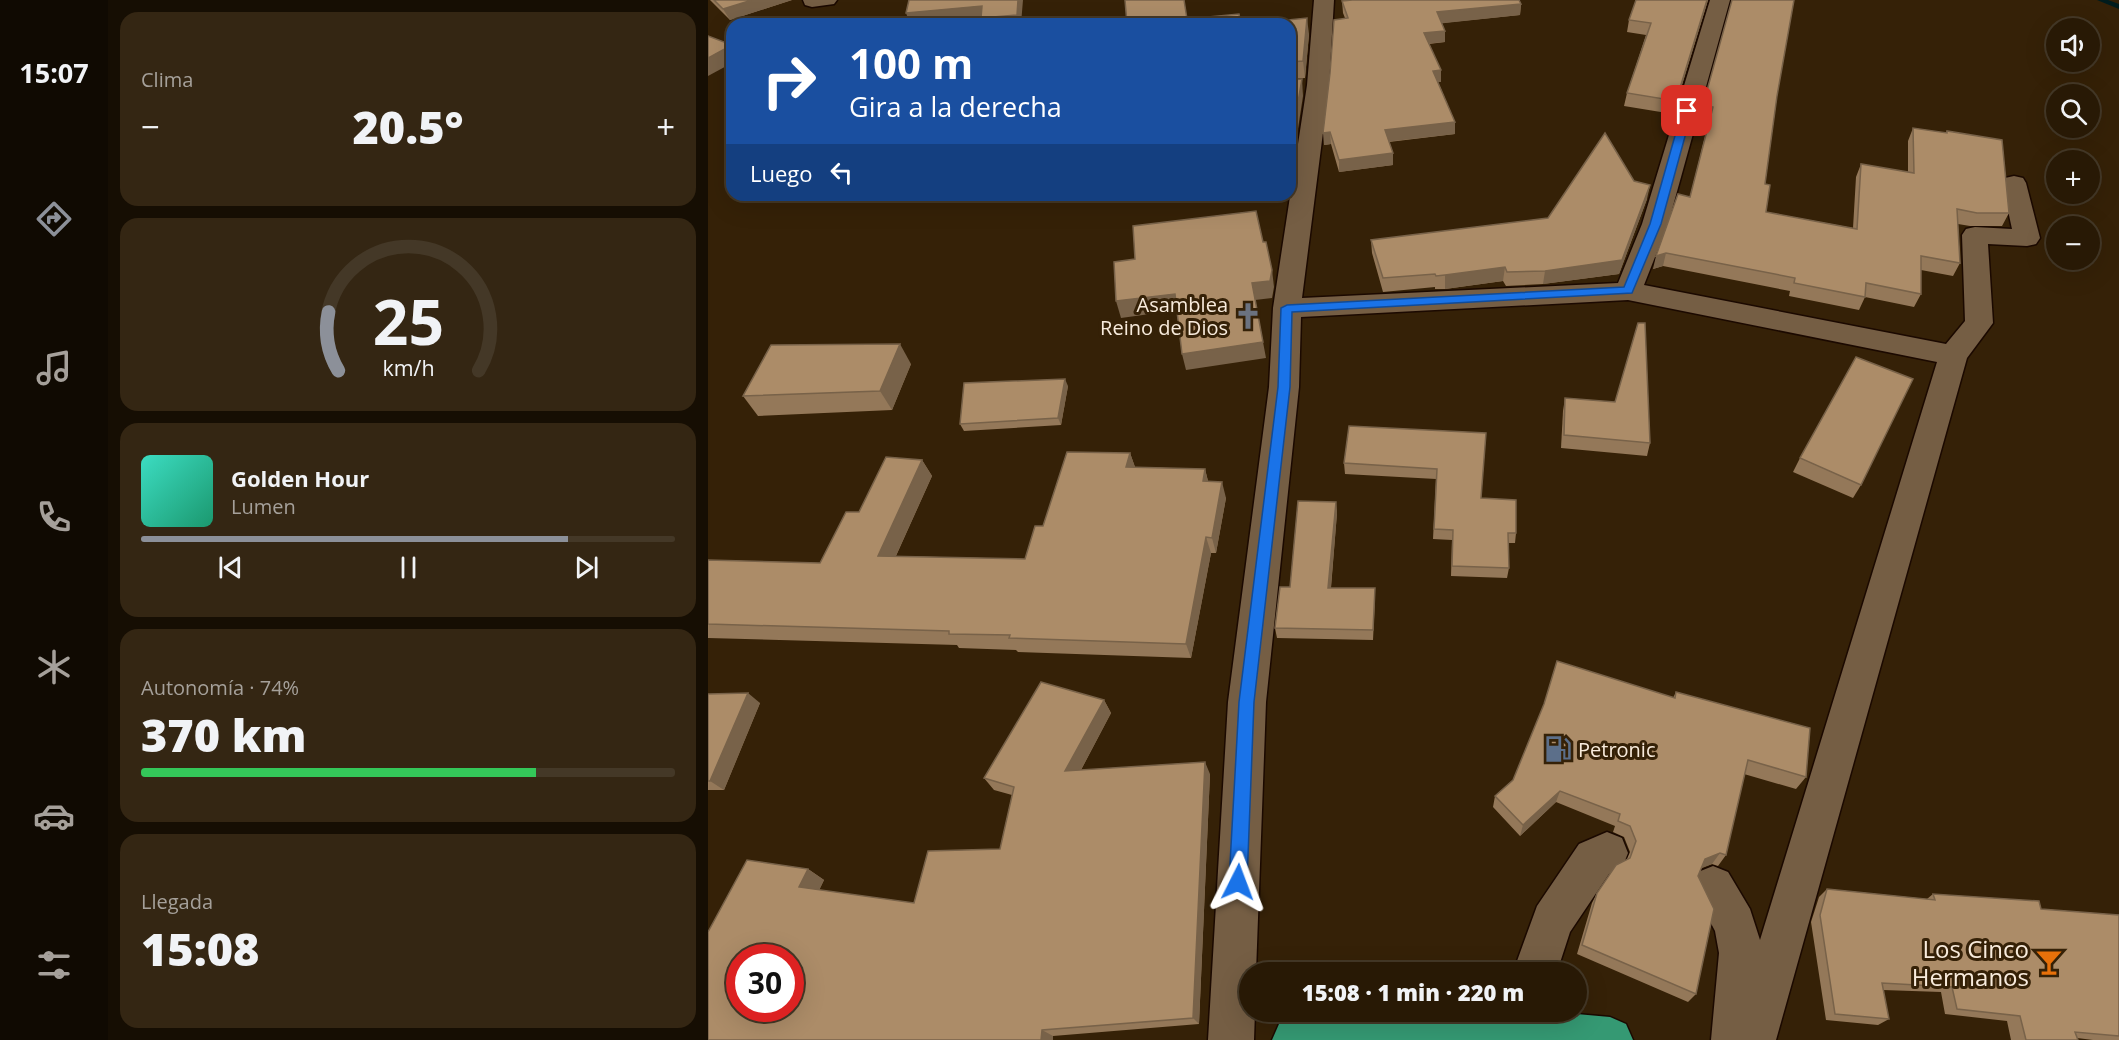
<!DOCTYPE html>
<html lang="es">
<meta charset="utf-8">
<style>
body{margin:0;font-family:"Open Sans",sans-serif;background:#342613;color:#f1f3f6;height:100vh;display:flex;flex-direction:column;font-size:22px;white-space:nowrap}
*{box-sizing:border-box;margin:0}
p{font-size:20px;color:#a5a09a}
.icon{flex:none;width:33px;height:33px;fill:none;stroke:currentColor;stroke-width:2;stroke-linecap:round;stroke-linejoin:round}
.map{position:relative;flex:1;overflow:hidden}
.sheet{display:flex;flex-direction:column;gap:12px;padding:12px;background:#160e03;width:600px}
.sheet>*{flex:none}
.banner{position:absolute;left:18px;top:18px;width:570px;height:183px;border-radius:18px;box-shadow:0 6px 24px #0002,0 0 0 2px #443827;background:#1a4fa0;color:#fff;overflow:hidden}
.tools{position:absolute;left:1338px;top:18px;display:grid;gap:12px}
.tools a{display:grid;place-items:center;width:54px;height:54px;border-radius:50%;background:#281905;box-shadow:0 6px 24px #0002,0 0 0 2px #443827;font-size:30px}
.speed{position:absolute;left:18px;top:944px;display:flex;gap:12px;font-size:30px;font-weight:700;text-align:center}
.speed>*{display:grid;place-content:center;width:78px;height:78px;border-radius:50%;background:#281905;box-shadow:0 6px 24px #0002,0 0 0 2px #443827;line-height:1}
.speed .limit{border:9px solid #d22;background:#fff;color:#111}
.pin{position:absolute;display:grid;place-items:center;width:51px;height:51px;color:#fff;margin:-26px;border-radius:12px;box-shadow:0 3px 9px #0006}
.me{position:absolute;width:66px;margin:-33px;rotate:3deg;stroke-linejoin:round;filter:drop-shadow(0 0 4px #0008)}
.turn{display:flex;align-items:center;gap:21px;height:126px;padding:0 24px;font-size:27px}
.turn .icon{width:78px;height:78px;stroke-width:2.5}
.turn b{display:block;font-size:42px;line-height:51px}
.then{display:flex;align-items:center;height:57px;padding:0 24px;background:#0003;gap:12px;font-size:22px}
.big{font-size:45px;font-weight:800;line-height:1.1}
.sheet .widget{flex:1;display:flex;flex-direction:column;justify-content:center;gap:9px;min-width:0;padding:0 21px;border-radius:18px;background:#342613}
.sheet .dial{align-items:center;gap:0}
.dial svg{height:156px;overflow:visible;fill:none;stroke:#443827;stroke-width:7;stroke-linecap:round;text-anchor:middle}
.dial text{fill:#f1f3f6;stroke:none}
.song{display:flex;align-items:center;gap:18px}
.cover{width:72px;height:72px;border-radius:9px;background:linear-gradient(135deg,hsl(170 70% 55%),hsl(160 70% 35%))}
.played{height:6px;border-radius:3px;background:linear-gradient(90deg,#8c9099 80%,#443827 80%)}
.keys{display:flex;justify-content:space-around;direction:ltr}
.heat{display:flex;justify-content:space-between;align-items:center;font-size:33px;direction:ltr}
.charge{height:9px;border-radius:4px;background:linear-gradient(90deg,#34c759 74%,#443827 0)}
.trip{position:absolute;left:531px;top:962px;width:348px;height:60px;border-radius:30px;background:#281905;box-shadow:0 6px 24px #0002,0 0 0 2px #443827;font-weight:800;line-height:60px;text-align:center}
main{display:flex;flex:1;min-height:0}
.dock{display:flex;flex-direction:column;width:108px;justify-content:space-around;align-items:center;background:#100a02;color:#a5a09a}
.dock .icon{width:42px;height:42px}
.dock .active{color:#8c9099}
.dock b{font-size:27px;color:#f1f3f6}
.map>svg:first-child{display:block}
</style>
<main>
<nav class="dock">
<b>15:07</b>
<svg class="icon active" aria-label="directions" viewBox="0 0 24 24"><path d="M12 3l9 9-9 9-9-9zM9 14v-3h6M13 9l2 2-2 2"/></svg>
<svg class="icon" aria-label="music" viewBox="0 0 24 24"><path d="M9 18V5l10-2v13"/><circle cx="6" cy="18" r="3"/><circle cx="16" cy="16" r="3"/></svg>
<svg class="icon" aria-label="phone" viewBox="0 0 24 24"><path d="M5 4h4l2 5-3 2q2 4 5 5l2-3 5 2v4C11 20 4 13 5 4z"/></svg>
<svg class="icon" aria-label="climate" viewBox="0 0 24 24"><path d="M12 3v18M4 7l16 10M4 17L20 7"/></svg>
<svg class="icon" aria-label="car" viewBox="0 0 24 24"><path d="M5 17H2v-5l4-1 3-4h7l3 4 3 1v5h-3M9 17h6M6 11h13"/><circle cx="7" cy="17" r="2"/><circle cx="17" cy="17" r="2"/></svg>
<svg class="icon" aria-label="filters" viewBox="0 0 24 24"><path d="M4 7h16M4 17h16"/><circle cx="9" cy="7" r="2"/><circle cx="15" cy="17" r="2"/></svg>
</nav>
<section class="sheet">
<div class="widget"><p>Clima</p>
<div class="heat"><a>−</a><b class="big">20.5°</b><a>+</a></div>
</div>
<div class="widget dial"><svg viewBox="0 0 100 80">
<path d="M14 69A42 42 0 1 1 86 69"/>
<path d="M14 69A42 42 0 0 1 9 39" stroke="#8c9099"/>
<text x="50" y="56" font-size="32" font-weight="700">25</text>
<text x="50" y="72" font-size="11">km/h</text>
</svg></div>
<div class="widget">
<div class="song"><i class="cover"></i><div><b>Golden Hour</b><p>Lumen</p></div></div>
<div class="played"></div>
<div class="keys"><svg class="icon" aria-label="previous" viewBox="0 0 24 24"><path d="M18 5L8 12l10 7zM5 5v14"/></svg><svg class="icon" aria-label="pause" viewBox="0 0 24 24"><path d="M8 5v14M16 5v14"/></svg><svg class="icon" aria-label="next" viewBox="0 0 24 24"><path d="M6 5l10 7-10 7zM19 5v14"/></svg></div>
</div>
<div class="widget"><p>Autonomía · 74%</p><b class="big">370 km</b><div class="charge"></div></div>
<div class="widget"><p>Llegada</p><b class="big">15:08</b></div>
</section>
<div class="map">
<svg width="1411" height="1040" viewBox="0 0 1411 1040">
<rect width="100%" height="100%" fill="#352107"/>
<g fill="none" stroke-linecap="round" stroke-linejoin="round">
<polygon fill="#001c1d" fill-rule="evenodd" points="1389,0 1400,0 1411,4 1411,9"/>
<defs>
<g id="minor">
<polygon points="95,0 129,0 126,4 104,7 97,5"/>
<polygon points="606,0 626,0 621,85 594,298 910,283 934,224 1002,0 1022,0 960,224 936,285 1238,344 1257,321 1254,235 1258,229 1267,227 1304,229 1294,183 1297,178 1306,176 1315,178 1318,183 1332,238 1328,244 1319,246 1280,244 1285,323 1259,358 1068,1040 1003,1040 1011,953 1007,931 984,887 990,872 1005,866 1020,872 1042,909 1052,940 1229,362 920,300 593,317 591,387 558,702 548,972 542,972 542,1011 547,1011 546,1040 500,1040 520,702 561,387 565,308 599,85"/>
<polygon points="899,832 914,838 920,853 914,868 901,874 862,932 849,972 805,972 829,906 871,844"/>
</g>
<polygon id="highway" points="624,1011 835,1011 902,1017 918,1024 925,1040 564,1040 571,1024 587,1017"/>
</defs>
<use href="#minor" stroke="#1b0900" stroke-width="3"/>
<use href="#highway" stroke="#1b0900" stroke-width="3"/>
<use href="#minor" fill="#755e44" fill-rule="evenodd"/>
<use href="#highway" fill="#359973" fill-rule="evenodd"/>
</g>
<g fill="#947859">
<polygon points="2,0 84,0 22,20"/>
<polygon points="928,0 1000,0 965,114 916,106 919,93 938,35 919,32 921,20"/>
<polygon points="1024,0 1069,96 1057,184 1058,212 1145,228 1148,177 1153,164 1200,172 1200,141 1205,128 1237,133 1239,131 1301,213 1294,226 1262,226 1250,224 1252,263 1245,276 1213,270 1213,294 1206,307 1157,297 1151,310 1081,296 1082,291 955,266 945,269 982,197 1001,120 992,118"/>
<polygon points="634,1 813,4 812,15 734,23 737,42 721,44 733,82 730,82 747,122 747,134 681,142 685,153 685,165 631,172 623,144 616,145 622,73 637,18 635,13"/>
<polygon points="582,24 601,34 597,78 582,79"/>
<polygon points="926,181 939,199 911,274 835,284 798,286 795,281 737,289 727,289 727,287 675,292 664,253 663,240 840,218"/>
<polygon points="203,364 184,410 50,416 35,396"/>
<polygon points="360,386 353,425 256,431 252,424"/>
<polygon points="857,398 942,443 939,456 853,448 855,411"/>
<polygon points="778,433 773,498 808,533 807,543 800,543 801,568 799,578 743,576 744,540 725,539 728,479 637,474 636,463"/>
<polygon points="422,453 427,467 497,469 500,481 518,498 508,553 503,553 483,658 310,652 308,650 251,648 249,645 0,638 0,560 112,563 151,512 214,460 224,476 188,556 317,559 335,526"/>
<polygon points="1092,458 1153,485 1145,498 1085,472"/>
<polygon points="628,502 629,513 623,588 667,599 665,640 569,638 567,628 582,587"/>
<polygon points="968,692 1098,777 1088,789 1036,774 1018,855 1010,866 1004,864 993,868 990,876 988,994 980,1002 869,954 884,903 889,893 919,859 922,852 916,837 905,832 907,826 848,802 812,836 785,807 787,796 965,698"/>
<polygon points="0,694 52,703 16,790 0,790"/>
<polygon points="396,700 403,713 373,770 502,774 491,1024 345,1036 0,1040 100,869 116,880 111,890 206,903 292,849 304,795 286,790 276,778"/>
<polygon points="1119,889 1219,899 1225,894 1333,909 1411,915 1411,1040 1385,1040 1369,1038 1370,1040 1303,1040 1299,1021 1237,1014 1233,992 1175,990 1181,1019 1170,1025 1118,1020 1103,922 1111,897"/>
</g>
<g fill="#786249">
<polygon points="44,0 84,0 22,20 15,9"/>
<polygon points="310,0 315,0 313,24 275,24 274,20 232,24 202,24 198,13 274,6"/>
<polygon points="999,0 1000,0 965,114 968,101"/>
<polygon points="813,4 812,15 728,24 729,12"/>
<polygon points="599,18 601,34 597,78 595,61"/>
<polygon points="737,31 737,42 716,44 716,33"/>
<polygon points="24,45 24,63 0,76 0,58"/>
<polygon points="733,70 733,82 725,82 725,71"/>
<polygon points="594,79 595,96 587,148 582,149 582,132"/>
<polygon points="747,122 747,134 677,142 677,130"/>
<polygon points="622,132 623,144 616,145 615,133"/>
<polygon points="685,153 685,165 631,172 631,160"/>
<polygon points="942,185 939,199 911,274 835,284 837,271"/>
<polygon points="142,195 180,195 144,199"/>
<polygon points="958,253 955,266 945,269 948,256"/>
<polygon points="797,267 795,281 737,289 737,275"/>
<polygon points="564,270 566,287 564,298 547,300 544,283"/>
<polygon points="467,294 471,310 413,318 408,301"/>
<polygon points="555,342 558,358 478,370 474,354"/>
<polygon points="192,344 203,364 184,410 172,391"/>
<polygon points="357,379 360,386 353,425 350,418"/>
<polygon points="422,453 428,470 418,467"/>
<polygon points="214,460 224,476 181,571 170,556"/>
<polygon points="497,469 501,485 495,481"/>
<polygon points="514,482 518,498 508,553 504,538"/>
<polygon points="628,502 629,513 622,598 620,588"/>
<polygon points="498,537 503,553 483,658 478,644"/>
<polygon points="40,693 52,703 16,790 2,781"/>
<polygon points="396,700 403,713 366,783 357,771"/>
<polygon points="497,762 502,774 491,1024 485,1018"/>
<polygon points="852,791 848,802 812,836 815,825"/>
<polygon points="1012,853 1004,864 989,870 997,859"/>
<polygon points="100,869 116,880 108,897 91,887"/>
<polygon points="334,1030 345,1036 345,1040 333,1040"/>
</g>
<g fill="#ac8c68" stroke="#786249" stroke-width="1.5" fill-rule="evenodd">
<polygon points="6,0 44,0 15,9"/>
<polygon points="201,0 310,0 309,15 273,18 274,6 198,13"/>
<polygon points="417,0 476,0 479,19 531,14 533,24 419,24"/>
<polygon points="644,0 811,0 813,4 729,12 737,31 716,33 733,70 725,71 747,122 677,130 685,153 631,160 622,132 615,133 622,73 626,20 640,18 634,1"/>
<polygon points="928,0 999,0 968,101 919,93 943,23 921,20"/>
<polygon points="1024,0 1086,0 1069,96 1057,184 1062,185 1058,212 1149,229 1153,164 1206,173 1205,128 1239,133 1239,131 1294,140 1301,213 1269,213 1249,209 1252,263 1213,256 1213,294 1158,283 1157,297 1086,283 1087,278 958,253 948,256 970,194 982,197 1005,107 995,105"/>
<polygon points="599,18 595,61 582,62 582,24 538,24"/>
<polygon points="0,36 24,45 0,58"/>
<polygon points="594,79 585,131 582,132 582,80"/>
<polygon points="897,133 926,181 942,185 914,260 837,271 799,272 797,267 737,275 728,276 727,274 675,278 663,240 840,218"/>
<polygon points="548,211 555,242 558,242 564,270 562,281 544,283 555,342 474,354 467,294 408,301 406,262 427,259 425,226"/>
<polygon points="930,323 937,323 942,443 856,435 857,398 907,402"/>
<polygon points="192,344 172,391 35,396 63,345"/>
<polygon points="1148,357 1205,379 1153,485 1092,458"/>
<polygon points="357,379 350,418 252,424 256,383"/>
<polygon points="641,426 778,433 773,498 808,500 808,533 800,533 801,568 744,566 745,530 726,529 729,469 636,463"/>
<polygon points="359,452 422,453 418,467 497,469 495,481 514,482 504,538 498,537 478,644 301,638 302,635 241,634 241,631 0,624 0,560 112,563 138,512 151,512 178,457 214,460 170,556 317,559 327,526 335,526"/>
<polygon points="590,501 628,502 620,588 667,588 665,630 567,628 572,587 582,587"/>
<polygon points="849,661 967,698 968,692 1102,728 1098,777 1040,760 1018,855 1012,853 997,859 990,876 1006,909 988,994 874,945 889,893 908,865 922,858 928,841 922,826 910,821 912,814 852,791 815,825 787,796 805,780 836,704"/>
<path d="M333,682L396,700L357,771L497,762L485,1018L334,1030L333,1040H0V932L39,860L100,869L91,887L206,903L220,851L292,849L306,787L276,778ZM32,957H82V1008H32Z"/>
<polygon points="40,693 2,781 0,781 0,694"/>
<polygon points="1119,889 1227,900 1225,894 1331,901 1333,909 1411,915 1411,1036 1367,1032 1370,1040 1318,1040 1312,1016 1249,1009 1244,987 1174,983 1181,1019 1127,1014 1112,915"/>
</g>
<polygon fill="#1a73e8" stroke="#114b97" stroke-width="1.5" points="979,108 984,111 953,224 924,293 584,312 582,387 546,702 539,882 536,888 530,891 524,888 521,882 531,702 570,387 573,308 579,305 916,287 942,224 974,111"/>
<defs>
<symbol id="church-bare" viewBox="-9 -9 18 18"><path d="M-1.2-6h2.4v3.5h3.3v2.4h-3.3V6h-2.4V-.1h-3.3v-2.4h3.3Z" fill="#6b7280" stroke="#352107" stroke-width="2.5" paint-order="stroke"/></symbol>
<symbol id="fuel-bare" viewBox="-9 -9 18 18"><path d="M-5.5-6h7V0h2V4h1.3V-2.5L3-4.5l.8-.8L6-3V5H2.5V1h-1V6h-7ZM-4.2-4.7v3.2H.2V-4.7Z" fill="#5c6f8a" stroke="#352107" stroke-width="2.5" paint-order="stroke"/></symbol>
<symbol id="bar-bare" viewBox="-9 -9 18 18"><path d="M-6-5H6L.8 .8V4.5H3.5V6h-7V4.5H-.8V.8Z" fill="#e8710a" stroke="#352107" stroke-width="2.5" paint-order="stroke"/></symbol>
</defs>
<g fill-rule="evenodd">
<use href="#church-bare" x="521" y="297" width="38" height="38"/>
<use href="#fuel-bare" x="831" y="730" width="38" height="38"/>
<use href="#bar-bare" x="1322" y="943" width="38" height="38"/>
</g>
<g text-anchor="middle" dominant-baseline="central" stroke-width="6" stroke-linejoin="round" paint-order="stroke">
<g font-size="20" fill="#f8ebdc" stroke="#352107" text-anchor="end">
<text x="520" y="304">Asamblea<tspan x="520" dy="23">Reino de Dios</tspan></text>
<text x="870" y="749" text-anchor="start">Petronic</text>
</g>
<g font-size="24" fill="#f8ebdc" stroke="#352107" text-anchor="end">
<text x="1321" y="948">Los Cinco<tspan x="1321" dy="28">Hermanos</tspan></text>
</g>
</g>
</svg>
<div class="tools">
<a><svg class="icon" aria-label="sound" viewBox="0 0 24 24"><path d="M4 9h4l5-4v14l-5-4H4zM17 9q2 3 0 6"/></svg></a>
<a><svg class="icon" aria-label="search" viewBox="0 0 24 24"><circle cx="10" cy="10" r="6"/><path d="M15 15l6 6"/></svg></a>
<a>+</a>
<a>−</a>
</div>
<div class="speed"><div class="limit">30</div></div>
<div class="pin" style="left:979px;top:111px;background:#d93025"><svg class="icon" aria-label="arrive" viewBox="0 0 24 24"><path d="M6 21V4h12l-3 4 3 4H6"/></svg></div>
<svg class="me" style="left:530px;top:882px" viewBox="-20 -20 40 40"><path d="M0-17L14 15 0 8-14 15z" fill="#1a73e8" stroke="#fff" stroke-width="4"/></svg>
<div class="trip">15:08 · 1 min · 220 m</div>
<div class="banner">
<div class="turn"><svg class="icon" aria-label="right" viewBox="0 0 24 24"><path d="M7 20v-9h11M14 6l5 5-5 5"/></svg><div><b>100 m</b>Gira a la derecha</div></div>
<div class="then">Luego<svg class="icon" aria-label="left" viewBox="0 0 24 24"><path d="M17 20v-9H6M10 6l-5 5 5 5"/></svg></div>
</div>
</div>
</main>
